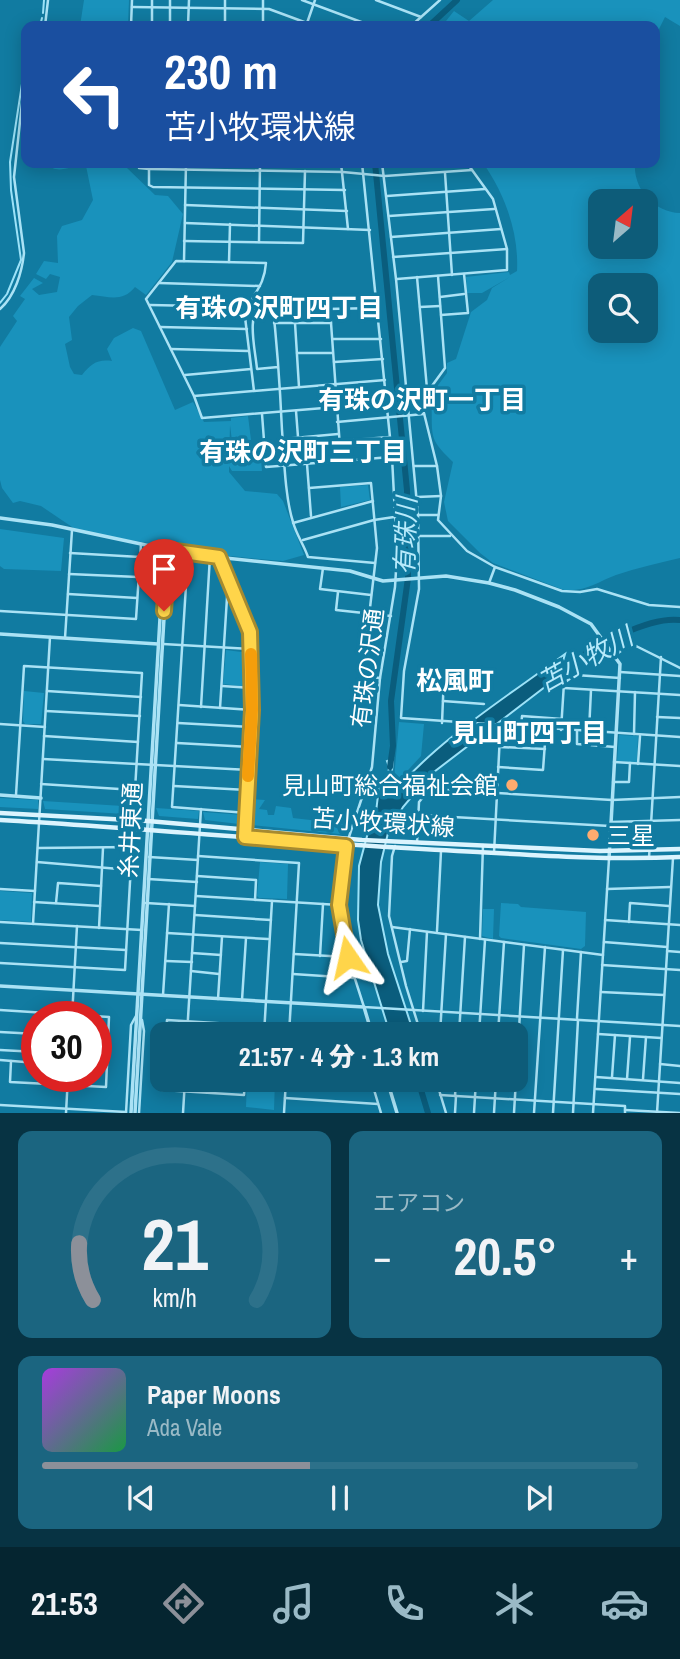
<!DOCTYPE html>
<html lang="ja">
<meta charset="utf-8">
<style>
body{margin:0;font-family:"Archivo Narrow","Noto Sans JP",sans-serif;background:#1b6580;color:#f1f3f6;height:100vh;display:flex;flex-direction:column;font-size:26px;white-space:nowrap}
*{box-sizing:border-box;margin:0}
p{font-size:23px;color:#9abac6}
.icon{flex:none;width:38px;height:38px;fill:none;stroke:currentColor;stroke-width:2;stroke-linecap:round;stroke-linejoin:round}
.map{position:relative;height:1113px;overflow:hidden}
.drawer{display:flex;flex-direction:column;gap:18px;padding:18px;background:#073343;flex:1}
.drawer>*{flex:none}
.top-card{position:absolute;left:21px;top:21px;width:639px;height:147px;border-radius:14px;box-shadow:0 4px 18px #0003;background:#1a4fa0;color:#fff;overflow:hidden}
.needle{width:46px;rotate:28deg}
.buttons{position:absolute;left:588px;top:189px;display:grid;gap:14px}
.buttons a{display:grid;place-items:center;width:70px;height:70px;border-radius:14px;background:#0d5c79;box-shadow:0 4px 18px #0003;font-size:35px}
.speed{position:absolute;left:21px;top:1001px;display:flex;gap:14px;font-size:35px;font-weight:700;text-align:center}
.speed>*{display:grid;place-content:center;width:91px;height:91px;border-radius:50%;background:#0d5c79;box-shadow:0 4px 18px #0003;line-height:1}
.speed .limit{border:10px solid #d22;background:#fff;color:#111}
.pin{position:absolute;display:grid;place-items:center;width:60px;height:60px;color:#fff;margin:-72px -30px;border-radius:50% 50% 50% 0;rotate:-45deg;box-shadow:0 0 7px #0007}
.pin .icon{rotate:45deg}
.me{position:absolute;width:77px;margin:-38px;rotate:349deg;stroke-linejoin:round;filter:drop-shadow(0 0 5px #0008)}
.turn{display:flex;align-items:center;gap:24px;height:147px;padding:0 28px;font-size:32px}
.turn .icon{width:91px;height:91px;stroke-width:2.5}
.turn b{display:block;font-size:49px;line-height:60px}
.big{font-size:52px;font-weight:800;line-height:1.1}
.drawer .tile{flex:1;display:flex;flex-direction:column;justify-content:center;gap:10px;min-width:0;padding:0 24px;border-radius:14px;background:#1b6580}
.drawer .dial{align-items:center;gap:0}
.dial svg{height:182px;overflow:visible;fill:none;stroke:#2d718a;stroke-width:7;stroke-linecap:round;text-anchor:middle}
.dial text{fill:#f1f3f6;stroke:none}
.song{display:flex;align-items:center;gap:21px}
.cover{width:84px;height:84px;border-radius:10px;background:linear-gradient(135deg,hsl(280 70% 55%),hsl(140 70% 35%))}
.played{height:7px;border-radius:4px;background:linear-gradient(90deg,#8c9099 45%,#2d718a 45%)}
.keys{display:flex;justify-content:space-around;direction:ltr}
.heat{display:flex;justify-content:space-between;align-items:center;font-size:38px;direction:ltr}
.drawer .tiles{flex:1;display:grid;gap:18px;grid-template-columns:1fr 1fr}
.tile:last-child{grid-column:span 2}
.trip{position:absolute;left:150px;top:1022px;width:378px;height:70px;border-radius:14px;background:#0d5c79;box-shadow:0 4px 18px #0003;font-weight:800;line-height:70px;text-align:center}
.tabs{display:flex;height:112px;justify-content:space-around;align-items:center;background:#052530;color:#9abac6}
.tabs .icon{width:49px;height:49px}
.tabs .on{color:#8c9099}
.tabs b{font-size:32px;color:#f1f3f6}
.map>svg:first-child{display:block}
</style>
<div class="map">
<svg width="680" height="1113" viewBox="0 0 680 1113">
<rect width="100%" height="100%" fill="#117ba1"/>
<g fill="#1992bc" fill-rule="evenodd">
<polygon points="84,0 129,0 128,26 80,26"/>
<polygon points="493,0 680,0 680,26 665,17 655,37 654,26 442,26 454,11 469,21"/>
<path d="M47,163H126L127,168L155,195L168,196L183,214L172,262L146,295L135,287C123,302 110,297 92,295L78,306L69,317L72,340L65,344L70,367L74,374L82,375C91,364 97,359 112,361L107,349L114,338L133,328L141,331L175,410L193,402L204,422L231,421V418L248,416L251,440L232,441L230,425L229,465L232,448L255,445L260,449L262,471H232L229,466V472L245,491L277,494L283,501L304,555L283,561L259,559L211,554L78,531L41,506L20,501L13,503L2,488L0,480V347L17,321L13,316L25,299L20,296L34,278L43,283L32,289L39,295L57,292L60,277L50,274L46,279L36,274L44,261L58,263L57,236L62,226L82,220L93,200L86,166L82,164C70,167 55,175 47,163Z"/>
<path d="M483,163H635C633,189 654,212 680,213V558C659,563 637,568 616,575C597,582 586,592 564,590L493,563L480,553L448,521L444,502L453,462C447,456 439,449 435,441C429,428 434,411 430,396L447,373V363L456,359L471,312L487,300L492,288L510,277L482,293H467L466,277L509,272L510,275L517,271C519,233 505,194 483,163ZM600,201H646V247H600ZM600,285H646V331H600Z"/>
<polygon points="368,485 370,500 341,507 340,487"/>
<polygon points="0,529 64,538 61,571 4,569 0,566"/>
<polygon points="226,650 249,653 249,687 223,684"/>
<polygon points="24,691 44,693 41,724 25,724 23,721"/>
<polygon points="399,722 424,724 421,756 398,781 394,779"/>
<polygon points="619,735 638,736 637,763 617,761"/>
<polygon points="0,798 38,800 38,809 0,807"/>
<polygon points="252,799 265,800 259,809 267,810 268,815 274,815 276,806 291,808 293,818 345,824 345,831 339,834 252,825 249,822"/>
<polygon points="43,801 123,806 123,811 135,811 135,807 145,807 140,815 45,809"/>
<polygon points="156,808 199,811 198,819 159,816"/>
<polygon points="203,812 243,815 243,822 239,824 205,820"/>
<polygon points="260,862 288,864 287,899 259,898 257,896"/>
<polygon points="0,891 32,893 31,922 0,920"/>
<polygon points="501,903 518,904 521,907 586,912 585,946 581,949 501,938 499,936"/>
<polygon points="483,909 494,909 493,939 482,936"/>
<polygon points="247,1080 275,1080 274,1110 246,1107"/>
</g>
<path fill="#0a5d7d" stroke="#9ce2f8" stroke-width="2" d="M565,654L563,661L584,657L430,775L403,807L388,833L381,862L378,905L388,954L414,1034H390L361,940L358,920L359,866L370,825L376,812L380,779H386C389,772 390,768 387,761L393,759L390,793L392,795C434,742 511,694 565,654Z"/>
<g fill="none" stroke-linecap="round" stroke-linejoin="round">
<g stroke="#9ce2f8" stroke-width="2">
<polyline points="43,13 44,0"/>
<polyline points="40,26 42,18"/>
<polyline points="0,303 7,294 21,260 11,190 10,162 22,84 26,74"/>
</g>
<g stroke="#0a5d7d" stroke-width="6">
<polyline points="429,26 457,0"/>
<polyline points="375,163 407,490 408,578 391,701 393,746 390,767"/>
<path d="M570,664C596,646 648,616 680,620"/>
<polyline points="418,1080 428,1113"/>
</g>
<g stroke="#aae2f5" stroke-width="2.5">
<polyline points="302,0 372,26"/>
<polyline points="376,0 421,17"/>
<polyline points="132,7 269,9 315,26"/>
<polyline points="45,26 48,0"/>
<polyline points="131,26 132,0"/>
<polyline points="152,26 152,0"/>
<polyline points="170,26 170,0"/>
<polyline points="188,26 189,0"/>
<polyline points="225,26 225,0"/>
<polyline points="263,26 263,0"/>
<polyline points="306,26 315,0"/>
<polyline points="411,26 440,0"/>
<polyline points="139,163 139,168 149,169 343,172 385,176 472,170"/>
<polyline points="149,163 149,185 153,187 345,190"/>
<polyline points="341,163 348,229"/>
<polyline points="362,163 392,457 397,554 395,587 380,678 372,767 346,846 342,865 339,905 342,930 348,957 364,1007 680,1026"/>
<polyline points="382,163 396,279 418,515 419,589 404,671 401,718 680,737"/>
<polyline points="445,173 452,275"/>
<polyline points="387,196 485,189"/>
<polyline points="185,205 347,211"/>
<polyline points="389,216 494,209"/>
<polyline points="185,223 370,230"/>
<polyline points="391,237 501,229"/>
<polyline points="184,241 303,243 305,171"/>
<polyline points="259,242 260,163"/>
<polyline points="393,257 507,249"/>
<polyline points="184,261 186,163"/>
<polyline points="229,262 230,224"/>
<polyline points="438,276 445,368 421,401 437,466 441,496 438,520 467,551 495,567 562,591 580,592 597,589 649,605 680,607"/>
<polyline points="417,277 427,389"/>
<polyline points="397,279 507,270 507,249 493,199 467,163"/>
<polyline points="159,283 260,286"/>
<polyline points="440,297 464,294"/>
<polyline points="150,305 247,307"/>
<polyline points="420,307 440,306"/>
<path d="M0,309C15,296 22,272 24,253L14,177L22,103L26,87"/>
<polyline points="330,309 341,461"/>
<polyline points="273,310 378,308"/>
<polyline points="441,315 468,313 464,274"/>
<polyline points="274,323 331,323"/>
<polyline points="295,323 299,387"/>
<polyline points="160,327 247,329"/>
<polyline points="333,339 381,339"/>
<polyline points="171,349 248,351"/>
<polyline points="297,353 332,353"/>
<polyline points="334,362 383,359"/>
<path d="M278,367L257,369C255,347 246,317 262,299H272C277,343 280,386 282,430C284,457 285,497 293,522C296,534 304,545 308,557L375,563"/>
<polyline points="185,375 251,369"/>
<path d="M254,391L245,317C250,294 264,290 266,263L176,261L146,299L194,396L202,418L336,407"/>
<polyline points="194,396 385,380"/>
<polyline points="336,405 386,400"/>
<polyline points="296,411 298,437"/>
<polyline points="262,414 266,467 391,457"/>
<polyline points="337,422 424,414"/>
<polyline points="283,439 338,434"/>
<polyline points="339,441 390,437"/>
<polyline points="307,464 311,516"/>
<polyline points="414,466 437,466"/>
<polyline points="309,488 371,483 377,548 362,676 380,678"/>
<polyline points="417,497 441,496"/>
<polyline points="418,515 438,515"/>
<polyline points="293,523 373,501"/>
<polyline points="419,536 450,536"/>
<polyline points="303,540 374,520 394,517"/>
<polyline points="70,553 140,557"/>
<polyline points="188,554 172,807 247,813"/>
<polyline points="219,557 250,632 252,710 245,837"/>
<polyline points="323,568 320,589 371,595"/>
<polyline points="69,574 138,577"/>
<polyline points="489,583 495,567"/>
<polyline points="338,592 336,610 391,616"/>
<polyline points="68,594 137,598"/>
<polyline points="0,611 136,619 141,544"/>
<polyline points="65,638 72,530"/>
<polyline points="163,644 251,649"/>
<polyline points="615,655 627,647 636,646 680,668"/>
<polyline points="620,672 680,676"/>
<polyline points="222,686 252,688"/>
<polyline points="564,688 680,695"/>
<polyline points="47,691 141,697"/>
<polyline points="443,701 484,704"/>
<polyline points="179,705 252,710"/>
<polyline points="201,707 210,556"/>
<polyline points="220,708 228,582"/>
<polyline points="46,711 140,716"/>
<polyline points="657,717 680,718"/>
<polyline points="178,723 251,727"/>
<polyline points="442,723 444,675"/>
<polyline points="0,724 45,727"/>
<polyline points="521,727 522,716 562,719"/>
<polyline points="561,730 564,683 575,675 620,678"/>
<polyline points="577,731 577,744 615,747"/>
<polyline points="589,731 591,690"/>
<polyline points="634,734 635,692"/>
<polyline points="44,736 138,742"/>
<polyline points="177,743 250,747"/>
<polyline points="500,747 545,749"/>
<polyline points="43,759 249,770"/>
<polyline points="614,762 680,766"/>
<polyline points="638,764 640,736"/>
<polyline points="498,767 543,770 546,729"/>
<polyline points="613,782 629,782 630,763"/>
<polyline points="174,786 247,790"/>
<polyline points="16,795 24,666 142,673 135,790 41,784"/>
<polyline points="418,815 610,826"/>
<polyline points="611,822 680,820"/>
<polyline points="417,843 419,802 430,789 612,800 680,797"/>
<polyline points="395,846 392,856 389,916 406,986 421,1034"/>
<polyline points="494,853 500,735"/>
<polyline points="198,856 299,863 289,1034"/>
<polyline points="149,857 198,860"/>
<polyline points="649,858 661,657"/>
<polyline points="37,862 131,870"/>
<polyline points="197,876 256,880 255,900"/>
<polyline points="148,879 197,882"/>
<polyline points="0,889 35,891"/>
<polyline points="607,889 670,887"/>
<polyline points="196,896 339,905"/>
<polyline points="34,902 100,906"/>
<polyline points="56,903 58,883 101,886"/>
<polyline points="146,903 195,906"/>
<polyline points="195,915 271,920"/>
<polyline points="605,920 680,925"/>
<polyline points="0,922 142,930"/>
<polyline points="629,922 630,903 669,906"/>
<polyline points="33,924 50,637"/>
<polyline points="392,927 603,955"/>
<polyline points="99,928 103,848"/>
<polyline points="437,931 441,851"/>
<polyline points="167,933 268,939"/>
<polyline points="480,939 483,845"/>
<polyline points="604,942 667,947"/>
<polyline points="0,943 126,950"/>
<polyline points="667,951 680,952"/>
<polyline points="192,953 221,955"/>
<polyline points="294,954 347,957"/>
<polyline points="320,956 323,904"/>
<polyline points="166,961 192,962"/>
<polyline points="401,962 407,961 410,929"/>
<polyline points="0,963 125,970 132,847 38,848"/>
<polyline points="602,965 680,970"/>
<polyline points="191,971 219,974"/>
<polyline points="293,974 354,978"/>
<polyline points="601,992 664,995"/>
<polyline points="163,995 169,904"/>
<polyline points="218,999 222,937"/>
<polyline points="242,1000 246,938"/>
<polyline points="0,1010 109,1017 106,1087 10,1082 11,1061"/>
<polyline points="423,1011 427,932"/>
<polyline points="72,1017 77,926"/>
<polyline points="577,1018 581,952"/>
<polyline points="289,1027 370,1032"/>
<polyline points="0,1032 37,1034"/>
<polyline points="166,1034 167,1020 264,1026"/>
<polyline points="187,1034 201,809"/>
<polyline points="264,1034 272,901"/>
<polyline points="440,1034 446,934"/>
<polyline points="459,1034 465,937"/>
<polyline points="479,1034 485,940"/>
<polyline points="498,1034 504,942"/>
<polyline points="598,1034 661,1038"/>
<polyline points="96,1038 109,1039"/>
<polyline points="96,1049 108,1049"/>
<polyline points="0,1050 37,1052"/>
<polyline points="0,1060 37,1063"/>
<polyline points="660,1064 680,1066"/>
<polyline points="96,1066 107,1067"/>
<polyline points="596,1077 680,1083"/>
<polyline points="612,1077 615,1035"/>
<polyline points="627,1079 630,1037"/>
<polyline points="643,1079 646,1037"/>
<polyline points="163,1080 162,1090 244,1095 245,1080"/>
<polyline points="314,1080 388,1084"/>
<polyline points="436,1080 446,1113"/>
<polyline points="372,1083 381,1113"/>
<polyline points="596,1089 680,1094"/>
<polyline points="440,1095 625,1106 625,1113"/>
<polyline points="455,1096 456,1080"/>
<polyline points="285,1098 378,1104"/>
<polyline points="0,1105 126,1112"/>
<polyline points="625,1110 680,1113"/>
<polyline points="66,1113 68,1076"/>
<polyline points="126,1113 131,1025 136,1016"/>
<polyline points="139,1113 144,1031 142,1020"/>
<polyline points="183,1113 185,1080"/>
<polyline points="284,1113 286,1080"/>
<polyline points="455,1113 456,1096"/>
<polyline points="474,1113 476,1080"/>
<polyline points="494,1113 496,1080"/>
<polyline points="514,1113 524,945"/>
<polyline points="534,1113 545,947"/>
<polyline points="553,1113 563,950"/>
<polyline points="573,1113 578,1020"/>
<polyline points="593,1113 609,859"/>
<polyline points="657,1113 673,858"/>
</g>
<g stroke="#aae2f5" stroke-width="3.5">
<polyline points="0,518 52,525 188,554 350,571 383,581 446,576 489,583 515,590 559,607 591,624 620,664 609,859"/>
<polyline points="0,634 158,644"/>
<polyline points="0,795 41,798"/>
<polyline points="0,986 364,1007 372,1034"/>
<polyline points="387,1080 397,1113"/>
<polyline points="131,1113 164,550"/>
<polyline points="135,1113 168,550"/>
</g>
<g stroke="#dbf4fe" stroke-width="4.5">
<polyline points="0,813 148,821 362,840 600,851 680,849"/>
<path d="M0,820C159,829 318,845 478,852C546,856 612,860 680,857"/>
</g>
</g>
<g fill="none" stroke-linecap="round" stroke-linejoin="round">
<defs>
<polyline id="route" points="164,611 168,550 219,557 250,632 252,710 245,837 346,846 339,905 348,957"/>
</defs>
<use href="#route" stroke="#a68a30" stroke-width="18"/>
<use href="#route" stroke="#ffd54a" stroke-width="12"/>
<polyline stroke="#f59e0b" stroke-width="12" points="248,776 252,710 251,654"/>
</g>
<g fill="#ffab6f" stroke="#117ba1" stroke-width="2.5">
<circle cx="512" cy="785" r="7"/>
<circle cx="593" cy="835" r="7"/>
</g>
<g text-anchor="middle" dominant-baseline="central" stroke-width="7" stroke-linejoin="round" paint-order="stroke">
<g font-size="24" fill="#fff" stroke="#117ba1">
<text transform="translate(367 668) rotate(-83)">有珠の沢通</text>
<text transform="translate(383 822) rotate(4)">苫小牧環状線</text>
<text transform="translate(130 830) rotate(-87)">糸井東通</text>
</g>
<g font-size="24" fill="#fff" stroke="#117ba1" text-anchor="end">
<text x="498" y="785">見山町総合福祉会館</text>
<text x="607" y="835" text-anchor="start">三星</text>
</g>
<g font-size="26" font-weight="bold" fill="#fff" stroke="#117ba1">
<text x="279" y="307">有珠の沢町四丁目</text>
<text x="422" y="399">有珠の沢町一丁目</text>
<text x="303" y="451">有珠の沢町三丁目</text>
<text x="455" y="680">松風町</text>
<text x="529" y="732">見山町四丁目</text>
</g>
<g font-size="26" font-style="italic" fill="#b7eafb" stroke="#117ba1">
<text transform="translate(405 536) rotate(-88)">有珠川</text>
<text transform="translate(585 659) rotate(-29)">苫小牧川</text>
</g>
</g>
</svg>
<div class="buttons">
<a><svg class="needle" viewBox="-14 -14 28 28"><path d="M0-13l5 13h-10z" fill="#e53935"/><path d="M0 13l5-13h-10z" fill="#9abac6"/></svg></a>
<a><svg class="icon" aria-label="search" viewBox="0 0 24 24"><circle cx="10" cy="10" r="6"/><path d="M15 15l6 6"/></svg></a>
</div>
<div class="speed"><div class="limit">30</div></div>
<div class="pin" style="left:164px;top:611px;background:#d93025"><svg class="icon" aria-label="arrive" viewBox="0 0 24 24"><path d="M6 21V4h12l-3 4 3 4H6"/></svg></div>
<svg class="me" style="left:348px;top:957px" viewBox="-20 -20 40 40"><path d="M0-17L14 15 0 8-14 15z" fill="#ffd54a" stroke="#fff" stroke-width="4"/></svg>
<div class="trip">21:57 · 4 分 · 1.3 km</div>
<div class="top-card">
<div class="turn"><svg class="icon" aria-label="left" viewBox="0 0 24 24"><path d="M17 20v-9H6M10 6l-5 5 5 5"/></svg><div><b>230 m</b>苫小牧環状線</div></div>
</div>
</div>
<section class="drawer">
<div class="tiles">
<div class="tile dial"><svg viewBox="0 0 100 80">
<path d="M14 69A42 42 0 1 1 86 69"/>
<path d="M14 69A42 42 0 0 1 8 44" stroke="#8c9099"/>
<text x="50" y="56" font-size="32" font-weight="700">21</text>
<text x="50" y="72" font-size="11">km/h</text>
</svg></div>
<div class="tile"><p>エアコン</p>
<div class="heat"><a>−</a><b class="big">20.5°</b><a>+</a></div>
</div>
<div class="tile">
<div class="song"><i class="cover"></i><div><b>Paper Moons</b><p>Ada Vale</p></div></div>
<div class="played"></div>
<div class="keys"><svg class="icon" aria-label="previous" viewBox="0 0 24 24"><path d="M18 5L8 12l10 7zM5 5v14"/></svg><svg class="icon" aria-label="pause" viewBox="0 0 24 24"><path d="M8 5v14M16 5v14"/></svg><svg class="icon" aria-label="next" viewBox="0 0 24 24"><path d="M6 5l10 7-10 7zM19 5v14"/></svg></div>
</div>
</div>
</section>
<nav class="tabs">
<b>21:53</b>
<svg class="icon on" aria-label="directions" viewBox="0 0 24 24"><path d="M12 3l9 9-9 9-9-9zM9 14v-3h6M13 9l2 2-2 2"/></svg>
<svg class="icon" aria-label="music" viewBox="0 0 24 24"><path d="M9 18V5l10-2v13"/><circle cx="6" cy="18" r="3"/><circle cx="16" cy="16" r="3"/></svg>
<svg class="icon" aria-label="phone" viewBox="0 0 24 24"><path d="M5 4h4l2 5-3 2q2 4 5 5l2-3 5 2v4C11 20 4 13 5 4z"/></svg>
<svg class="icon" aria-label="climate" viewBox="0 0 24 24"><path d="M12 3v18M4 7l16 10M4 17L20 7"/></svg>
<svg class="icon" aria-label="car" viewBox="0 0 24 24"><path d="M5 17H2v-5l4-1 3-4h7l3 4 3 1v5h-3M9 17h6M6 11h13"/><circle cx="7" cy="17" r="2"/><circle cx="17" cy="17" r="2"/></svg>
</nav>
